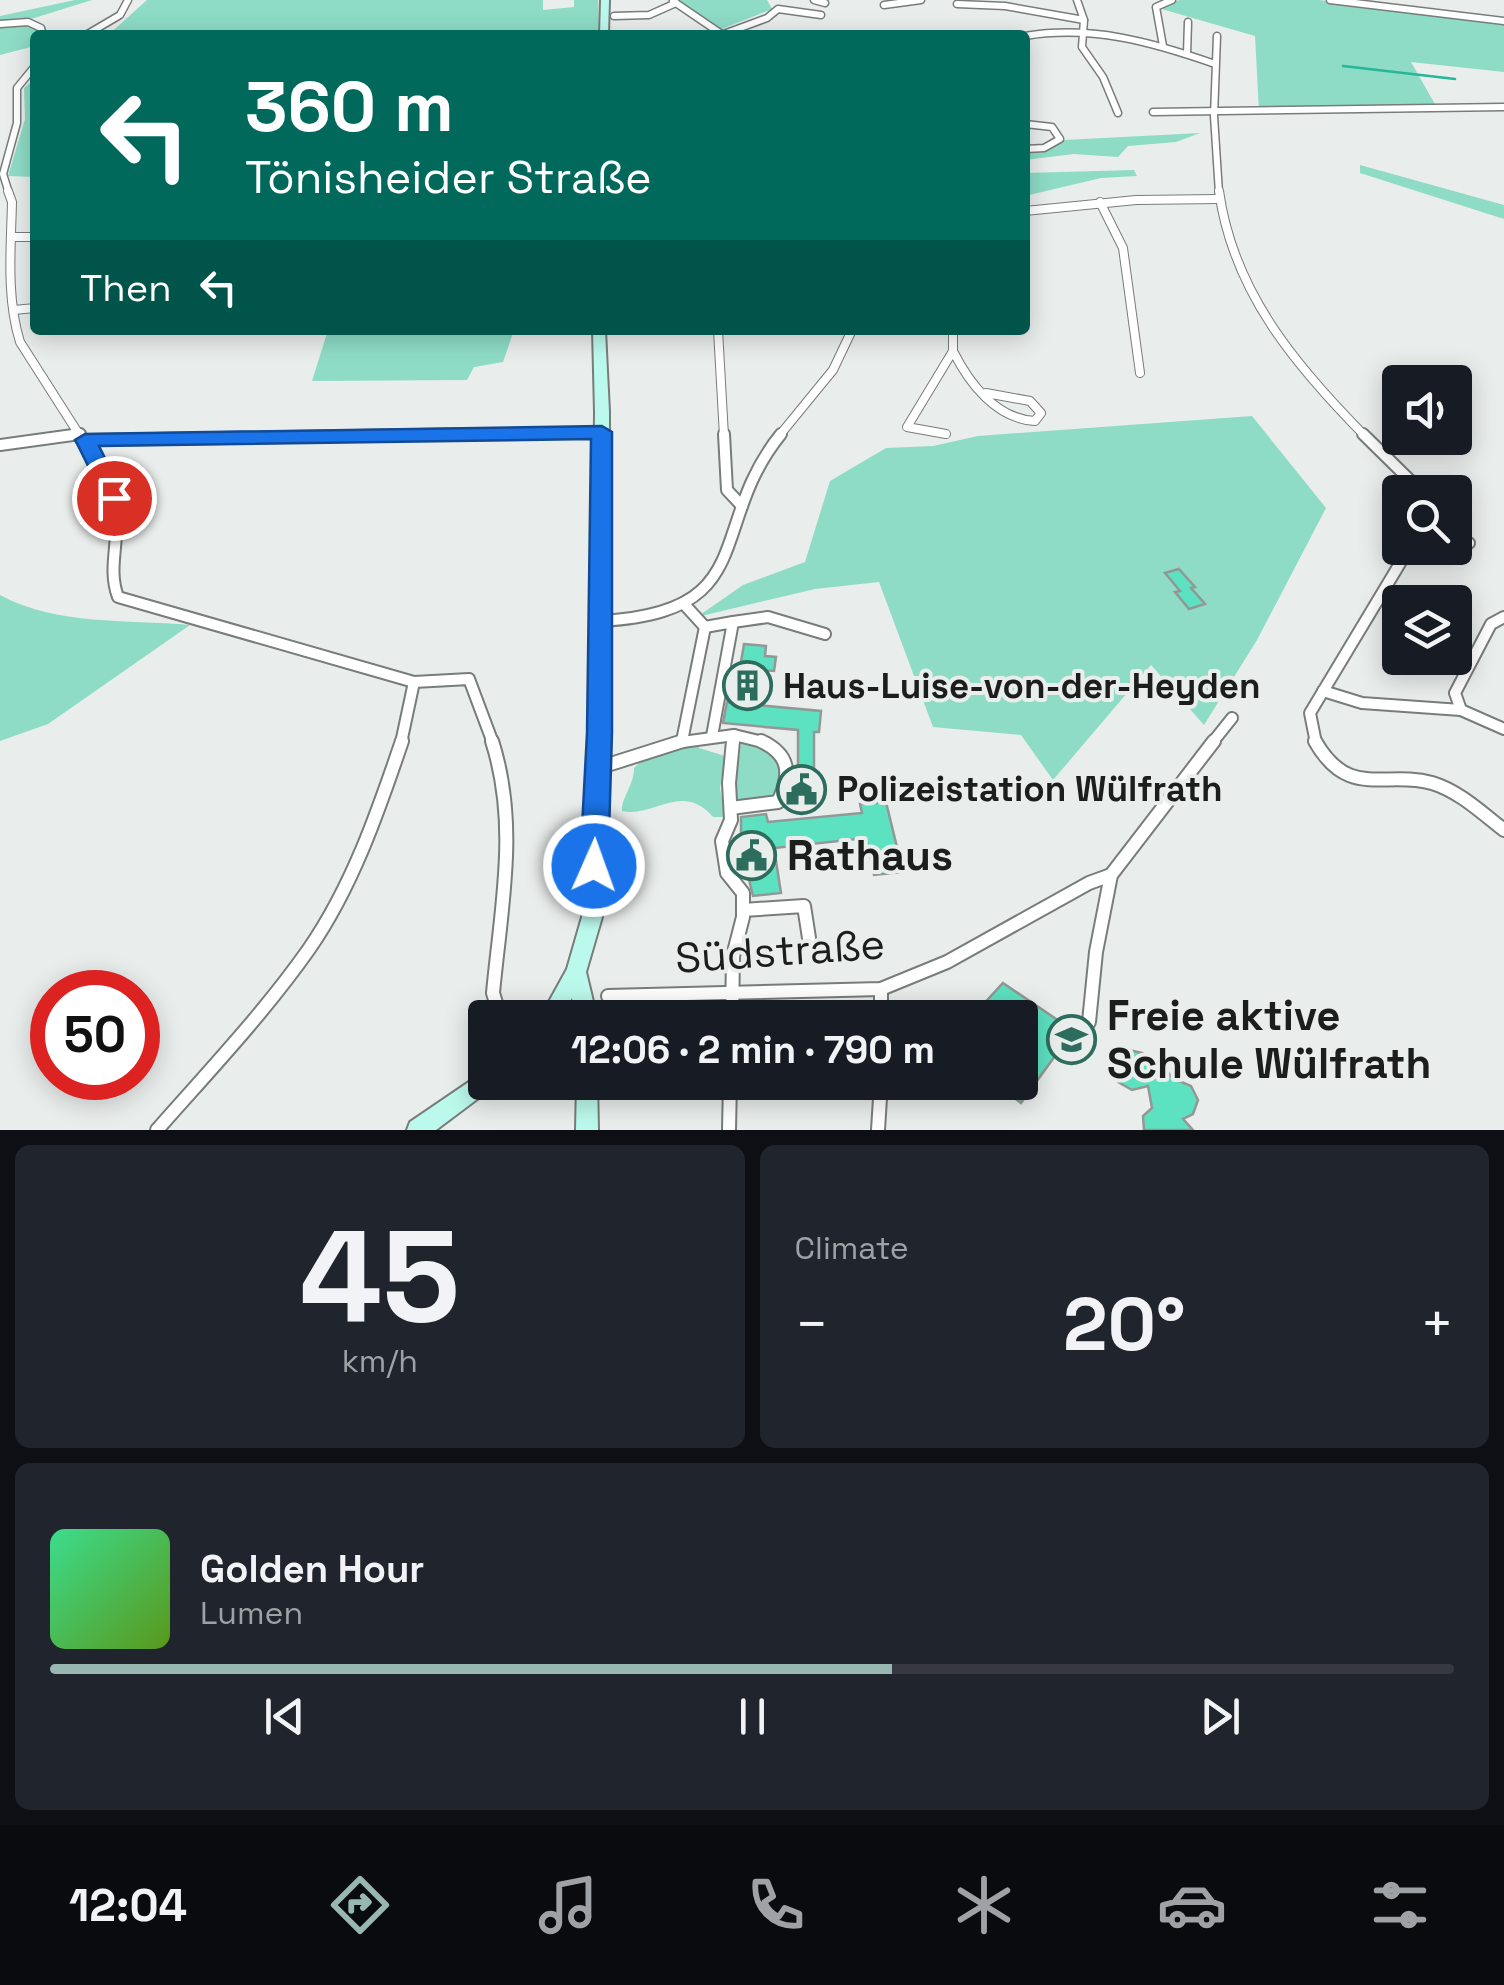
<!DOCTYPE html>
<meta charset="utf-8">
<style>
body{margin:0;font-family:"Space Grotesk",sans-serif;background:#20242c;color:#f1f3f6;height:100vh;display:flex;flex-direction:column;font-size:38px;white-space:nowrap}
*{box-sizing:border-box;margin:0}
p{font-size:32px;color:#9ea1a6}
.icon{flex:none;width:55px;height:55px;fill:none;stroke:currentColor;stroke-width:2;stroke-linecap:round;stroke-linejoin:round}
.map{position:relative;height:1130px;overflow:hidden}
.side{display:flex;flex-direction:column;gap:15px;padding:15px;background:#0d0f14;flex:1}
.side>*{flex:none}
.top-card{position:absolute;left:30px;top:30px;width:1000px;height:305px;border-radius:10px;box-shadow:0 5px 25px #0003;background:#00695c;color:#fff;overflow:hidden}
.tools{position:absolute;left:1382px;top:365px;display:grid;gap:20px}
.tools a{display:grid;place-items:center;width:90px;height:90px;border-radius:10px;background:#171b24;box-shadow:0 5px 25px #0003;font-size:50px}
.speed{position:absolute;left:30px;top:970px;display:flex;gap:20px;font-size:50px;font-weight:700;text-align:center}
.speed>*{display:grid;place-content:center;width:130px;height:130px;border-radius:50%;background:#171b24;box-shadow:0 5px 25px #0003;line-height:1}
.speed .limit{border:15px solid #d22;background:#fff;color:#111}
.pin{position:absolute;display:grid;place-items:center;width:85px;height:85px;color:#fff;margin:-42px;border:5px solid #fff;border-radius:50%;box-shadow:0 2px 10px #0007}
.me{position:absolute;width:110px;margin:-55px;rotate:2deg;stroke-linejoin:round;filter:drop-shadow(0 0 8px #0008)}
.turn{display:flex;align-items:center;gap:35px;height:210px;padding:0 50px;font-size:45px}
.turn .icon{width:130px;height:130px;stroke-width:2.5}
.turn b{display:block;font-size:70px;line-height:85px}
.then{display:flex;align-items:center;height:95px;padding:0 50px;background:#0003;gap:20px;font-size:38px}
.big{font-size:75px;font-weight:800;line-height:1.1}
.side .widget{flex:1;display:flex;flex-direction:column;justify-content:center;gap:15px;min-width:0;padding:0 35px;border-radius:15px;background:#20242c}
.side .dial{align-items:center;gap:0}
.dial b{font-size:130px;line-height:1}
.song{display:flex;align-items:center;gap:30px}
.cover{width:120px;height:120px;border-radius:15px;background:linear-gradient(135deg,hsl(150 70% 55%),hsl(90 70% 35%))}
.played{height:10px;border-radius:5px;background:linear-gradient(90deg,#98b7b1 60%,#363941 60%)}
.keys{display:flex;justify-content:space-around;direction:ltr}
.heat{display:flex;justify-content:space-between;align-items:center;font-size:55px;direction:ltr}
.side .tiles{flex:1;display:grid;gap:15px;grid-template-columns:1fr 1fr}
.widget:last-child{grid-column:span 2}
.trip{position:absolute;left:468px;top:1000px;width:570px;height:100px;border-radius:10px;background:#171b24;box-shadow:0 5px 25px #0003;font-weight:800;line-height:100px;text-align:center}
.tab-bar{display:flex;height:160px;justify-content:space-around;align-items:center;background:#090b0e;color:#9ea1a6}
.tab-bar .icon{width:70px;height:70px}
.tab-bar .on{color:#98b7b1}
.tab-bar b{font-size:45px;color:#f1f3f6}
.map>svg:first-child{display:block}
</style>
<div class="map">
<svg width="1504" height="1130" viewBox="0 0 1504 1130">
<rect width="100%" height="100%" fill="#e9edec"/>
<g fill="#8edcc6">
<polygon points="75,0 92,0 31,19 37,30 35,46 0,55 0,16"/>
<polygon points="147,0 543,0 543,10 574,7 574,0 598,0 599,35 108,35"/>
<polygon points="670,0 767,0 772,9 722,29"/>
<polygon points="1179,0 1319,0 1504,23 1504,72 1411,62 1436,106 1259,111 1255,36 1158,8"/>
<polygon points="35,79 35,177 8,176 25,119 24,88"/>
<polygon points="1200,133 1176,142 1128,146 1118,157 1074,154 1025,160 1025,151 1045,150 1064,140"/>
<polygon points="1360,165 1504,205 1504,219 1360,173"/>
<polygon points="1134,170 1137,176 1101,178 1025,196 1025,173"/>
<polygon points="328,330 514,330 503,362 474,367 467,380 312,381"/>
<polygon points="1252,416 1326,508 1257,640 1204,725 1151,665 1053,780 1021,735 933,727 879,582 815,589 697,617 743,585 805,562 830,481 886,448 933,446 978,436"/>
<path d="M0,595C58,626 126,619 190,625L48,724L0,741Z"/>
<path d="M742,739L765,742C777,761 787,779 772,799L739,801L733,796Z"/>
<path d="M698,744L699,748L725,756L720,788L725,817H713C682,781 654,818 622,811C621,798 634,786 634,768L644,759Z"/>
</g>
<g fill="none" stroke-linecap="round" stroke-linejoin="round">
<polyline stroke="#24b798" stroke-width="2.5" points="1343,66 1455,79"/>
</g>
<g fill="#5de2c1" stroke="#939796" stroke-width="2.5">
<polygon points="1179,569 1195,587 1191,588 1205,604 1189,609 1175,592 1180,591 1165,573"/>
<polygon points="744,644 766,646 765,656 776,657 774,671 761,670 756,705 821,711 819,732 814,732 814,797 791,797 798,781 798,730 723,723 727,702 734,703"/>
<polygon points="886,802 903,872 874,875 866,838 774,848 781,893 753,896 745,863 736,864 733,847 741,846 741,817 766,814 768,822 862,813 860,804"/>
<polygon points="1003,983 1090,1042 1077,1061 1060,1049 1021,1103 994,1082 1020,1082 1020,1018 1006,1018 996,1010 990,1017 979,1009"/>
<polygon points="1120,1048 1142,1053 1163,1065 1172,1078 1191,1086 1198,1100 1193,1114 1183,1119 1193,1130 1144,1130 1143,1116 1152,1108 1148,1086 1132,1090 1118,1082 1108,1052"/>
</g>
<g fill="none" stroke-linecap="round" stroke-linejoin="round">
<defs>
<g id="street-far3">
<polyline points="814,0 825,3"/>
<polyline points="1077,0 1084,20 1082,47 1103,77 1118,113"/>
<polyline points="1330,0 1504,21"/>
<polyline points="673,1 723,35"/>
<polyline points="957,4 1005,6 1084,20"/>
<polyline points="884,5 921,0"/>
<polyline points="614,16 649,15 676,3"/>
<polyline points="0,24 28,22 41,28 43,35"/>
<polyline points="86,35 120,15 128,0"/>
<polyline points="721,35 767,18 778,9 821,15"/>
<path d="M1025,36C1092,25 1152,42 1215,64"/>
<polyline points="1217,36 1214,116 1219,193"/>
<polyline points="1163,46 1156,7 1172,0"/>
<polyline points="1187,54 1188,22"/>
<polyline points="1153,112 1504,107"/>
<polyline points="1025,124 1052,127 1060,139 1044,148 1025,149"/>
<polyline points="9,193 3,174 17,123 17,88 35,66"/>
</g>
<g id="street-far2">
<path d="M8,191L12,202C11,248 6,297 20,342L80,436"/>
<path d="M1219,191C1233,292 1296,366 1365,436"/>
<polyline points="1100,202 1123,248 1140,373"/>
<polyline points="1025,211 1136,200 1220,199"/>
<polyline points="12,237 35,237"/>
<polyline points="14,310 35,308"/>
<polyline points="718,330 724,436"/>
<path d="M953,351C969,383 996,419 1035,421L1041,413L1030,401L986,393"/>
<polyline points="946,434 907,427 953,351 953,330"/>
<polyline points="63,436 80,434"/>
<polyline points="320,436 602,432"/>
<polyline points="779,436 833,370 852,330"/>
</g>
<g id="street-far1">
<path d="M78,434C96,461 114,486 116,519C118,547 108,570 118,597L414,682L469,679L493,743"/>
<polyline points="724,434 727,490 742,506"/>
<polyline points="1363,434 1422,492"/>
<polyline points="85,440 481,434"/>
<polyline points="0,445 80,434"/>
<polyline points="1455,545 1469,543"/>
<polyline points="683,603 705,627 733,622 712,736"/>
<polyline points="1504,617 1491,624 1455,693 1461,710 1504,729"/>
<path d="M600,621C762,613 706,526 781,434"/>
<polyline points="733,622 768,617 825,634"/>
<polyline points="1323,691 1362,703 1461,710"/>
<polyline points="734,735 767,743"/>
<polyline points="682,741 705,627"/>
<polyline points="401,743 414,682"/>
<polyline points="675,743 734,735 733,743"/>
<polyline points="1212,743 1232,718"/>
<polyline points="1316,743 1310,713 1402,560 1418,551 1442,548"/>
</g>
<g id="street">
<path d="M492,741C519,825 501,907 493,993L497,1006L509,1018"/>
<path d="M1315,741C1348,800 1385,770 1432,783C1459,791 1482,813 1504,830"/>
<polyline points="598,768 683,741"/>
<path d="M731,808L778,802C791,775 791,755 761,741"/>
<polyline points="743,910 804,906 809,938"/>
<polyline points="881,989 881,1018"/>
<polyline points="608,996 881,989 947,962 1089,883 1111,875"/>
<polyline points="505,1010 533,1018"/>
<polyline points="732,1018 733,956 743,917 743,893 727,873 722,841 731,820 729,783 733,741"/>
<polyline points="1089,1022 1096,952 1111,875 1214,741"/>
<path d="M157,1130C209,1071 264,1013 309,949C352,887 378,812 402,741"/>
<polyline points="729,1130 730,1082"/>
<polyline points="878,1130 881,1082"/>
</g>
<g id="secondary">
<polygon points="601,0 609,0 608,35 600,35"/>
<polygon points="593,330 605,330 609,412 608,733 602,917 586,972 597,1018 577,1018 572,998 561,1018 540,1018 567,969 582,917 592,733 595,412"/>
<polygon points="485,1071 485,1082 495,1082 492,1088 436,1130 407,1130 410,1122"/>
<polygon points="577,1082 597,1082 598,1130 576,1130"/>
</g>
</defs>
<use href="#street-far3" stroke="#787c7b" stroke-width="9"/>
<use href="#street-far2" stroke="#787c7b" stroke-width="10"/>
<use href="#street-far1" stroke="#787c7b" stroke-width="14"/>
<use href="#street" stroke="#787c7b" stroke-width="16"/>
<use href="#secondary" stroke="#787c7b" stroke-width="4"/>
<use href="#street-far3" stroke="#fff" stroke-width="6"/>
<use href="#street-far2" stroke="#fff" stroke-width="8"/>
<use href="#street-far1" stroke="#fff" stroke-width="10"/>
<use href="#street" stroke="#fff" stroke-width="12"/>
<use href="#secondary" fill="#bcf9ed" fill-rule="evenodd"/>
</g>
<path fill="#1a73e8" stroke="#114b97" stroke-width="2.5" d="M602,426L612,432V733L608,866L604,875L594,879L584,875L580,866L587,733L591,439L99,446L125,498L114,505C102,501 84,455 75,440L85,434Z"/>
<defs>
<symbol id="building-ring" viewBox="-11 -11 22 22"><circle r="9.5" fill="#e9edec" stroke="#2c6d5d" stroke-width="1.5"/><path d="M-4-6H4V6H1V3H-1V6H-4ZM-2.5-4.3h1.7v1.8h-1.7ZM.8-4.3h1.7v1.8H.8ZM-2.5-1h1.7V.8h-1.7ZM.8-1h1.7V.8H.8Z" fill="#2c6d5d"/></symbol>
<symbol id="civic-ring" viewBox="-11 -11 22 22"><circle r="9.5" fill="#e9edec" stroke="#2c6d5d" stroke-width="1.5"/><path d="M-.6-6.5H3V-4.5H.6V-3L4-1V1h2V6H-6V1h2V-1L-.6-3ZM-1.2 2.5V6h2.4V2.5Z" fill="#2c6d5d"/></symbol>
<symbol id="school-ring" viewBox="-11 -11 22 22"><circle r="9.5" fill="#e9edec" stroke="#2c6d5d" stroke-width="1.5"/><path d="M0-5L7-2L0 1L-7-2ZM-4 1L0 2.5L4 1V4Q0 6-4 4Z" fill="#2c6d5d"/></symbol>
</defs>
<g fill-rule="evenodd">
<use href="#building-ring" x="720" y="658" width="55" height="55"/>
<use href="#civic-ring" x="774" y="762" width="55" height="55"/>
<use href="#civic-ring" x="724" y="828" width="55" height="55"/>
<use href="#school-ring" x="1044" y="1012" width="55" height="55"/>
</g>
<g text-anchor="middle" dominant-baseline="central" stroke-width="8" stroke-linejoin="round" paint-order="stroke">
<g font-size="35" font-weight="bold" fill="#1c1e1d" stroke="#e9edec" text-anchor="start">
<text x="783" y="686">Haus-Luise-von-der-Heyden</text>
<text x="837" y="789">Polizeistation Wülfrath</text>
</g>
<g font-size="42" font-weight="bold" fill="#1c1e1d" stroke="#e9edec" text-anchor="start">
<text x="787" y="855">Rathaus</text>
<text x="1107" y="1015">Freie aktive<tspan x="1107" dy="48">Schule Wülfrath</tspan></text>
</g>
<g font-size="42" fill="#1c1e1d" stroke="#e9edec">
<text transform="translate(780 951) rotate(-4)">Südstraße</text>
</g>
</g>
</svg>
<div class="tools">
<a><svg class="icon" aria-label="sound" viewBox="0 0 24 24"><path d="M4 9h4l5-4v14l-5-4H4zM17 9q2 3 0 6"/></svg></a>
<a><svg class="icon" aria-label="search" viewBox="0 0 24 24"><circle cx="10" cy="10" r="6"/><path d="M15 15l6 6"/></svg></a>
<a><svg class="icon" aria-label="layers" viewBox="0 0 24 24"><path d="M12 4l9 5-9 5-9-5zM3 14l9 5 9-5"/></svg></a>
</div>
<div class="speed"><div class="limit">50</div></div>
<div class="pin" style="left:114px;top:498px;background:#d93025"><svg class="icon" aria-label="arrive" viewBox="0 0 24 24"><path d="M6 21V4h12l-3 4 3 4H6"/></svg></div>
<svg class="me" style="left:594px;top:866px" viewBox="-20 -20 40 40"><circle r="17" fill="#1a73e8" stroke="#fff" stroke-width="3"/><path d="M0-11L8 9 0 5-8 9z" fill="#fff"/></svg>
<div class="trip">12:06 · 2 min · 790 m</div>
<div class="top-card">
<div class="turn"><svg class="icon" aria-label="left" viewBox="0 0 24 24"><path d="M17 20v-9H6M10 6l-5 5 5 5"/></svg><div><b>360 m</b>Tönisheider Straße</div></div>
<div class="then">Then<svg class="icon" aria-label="left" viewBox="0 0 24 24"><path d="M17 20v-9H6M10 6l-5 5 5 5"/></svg></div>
</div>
</div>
<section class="side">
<div class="tiles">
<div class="widget dial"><b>45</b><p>km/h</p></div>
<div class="widget"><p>Climate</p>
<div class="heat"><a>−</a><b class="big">20°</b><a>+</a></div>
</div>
<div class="widget">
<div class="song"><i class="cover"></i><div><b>Golden Hour</b><p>Lumen</p></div></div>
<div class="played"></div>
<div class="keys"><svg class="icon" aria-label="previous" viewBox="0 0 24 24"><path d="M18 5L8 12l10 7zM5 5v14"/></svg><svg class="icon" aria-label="pause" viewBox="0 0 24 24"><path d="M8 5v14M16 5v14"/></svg><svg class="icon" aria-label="next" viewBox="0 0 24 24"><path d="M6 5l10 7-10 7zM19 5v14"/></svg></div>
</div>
</div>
</section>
<nav class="tab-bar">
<b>12:04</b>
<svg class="icon on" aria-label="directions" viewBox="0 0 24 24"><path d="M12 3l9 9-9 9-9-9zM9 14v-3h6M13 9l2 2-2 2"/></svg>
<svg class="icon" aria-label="music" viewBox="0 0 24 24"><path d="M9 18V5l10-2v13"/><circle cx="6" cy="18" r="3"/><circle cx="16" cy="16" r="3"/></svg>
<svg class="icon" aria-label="phone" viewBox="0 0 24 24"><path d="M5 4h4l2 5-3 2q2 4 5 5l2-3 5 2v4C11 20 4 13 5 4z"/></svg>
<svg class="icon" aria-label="climate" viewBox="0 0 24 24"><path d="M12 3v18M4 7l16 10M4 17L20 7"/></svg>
<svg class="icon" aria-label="car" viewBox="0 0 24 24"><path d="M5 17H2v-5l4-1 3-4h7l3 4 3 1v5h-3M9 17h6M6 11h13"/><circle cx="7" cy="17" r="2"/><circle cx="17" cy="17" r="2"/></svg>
<svg class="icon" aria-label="filters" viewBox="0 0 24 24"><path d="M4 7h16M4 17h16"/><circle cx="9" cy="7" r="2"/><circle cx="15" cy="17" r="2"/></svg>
</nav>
